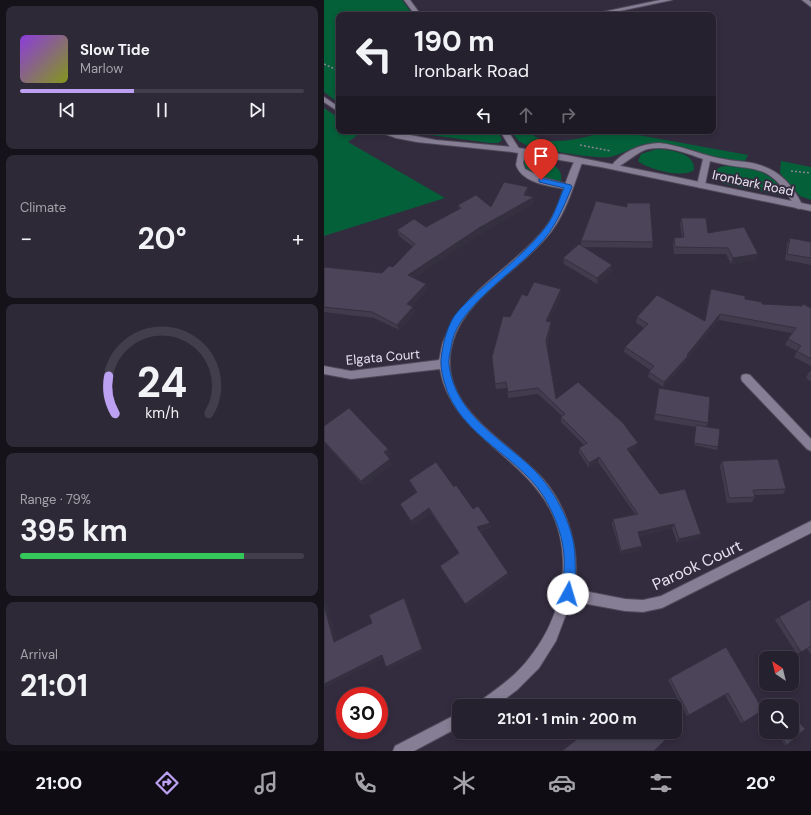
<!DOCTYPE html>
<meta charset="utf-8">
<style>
body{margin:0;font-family:"DM Sans",sans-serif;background:#2e2937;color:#f1f3f6;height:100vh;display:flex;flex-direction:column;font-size:15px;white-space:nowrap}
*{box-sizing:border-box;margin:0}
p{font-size:13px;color:#a4a3aa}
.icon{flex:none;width:22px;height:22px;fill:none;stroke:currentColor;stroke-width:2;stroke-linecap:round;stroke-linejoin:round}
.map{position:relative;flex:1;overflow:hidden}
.sheet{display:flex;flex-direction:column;gap:6px;padding:6px;background:#15121a;width:324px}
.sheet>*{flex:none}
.top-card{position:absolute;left:12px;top:12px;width:380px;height:122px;border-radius:8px;box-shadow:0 2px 6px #0003,0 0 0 1px #423e4b;background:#26212f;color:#f1f3f6;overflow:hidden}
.needle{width:26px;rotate:325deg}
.buttons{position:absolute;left:435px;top:651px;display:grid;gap:8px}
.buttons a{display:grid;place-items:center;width:40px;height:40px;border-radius:8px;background:#26212f;box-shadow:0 2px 6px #0003,0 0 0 1px #423e4b;font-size:20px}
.speed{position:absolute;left:12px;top:687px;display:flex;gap:8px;font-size:20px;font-weight:700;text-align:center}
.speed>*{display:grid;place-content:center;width:52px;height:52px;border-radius:50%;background:#26212f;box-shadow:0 2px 6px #0003,0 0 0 1px #423e4b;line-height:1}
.speed .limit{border:6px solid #d22;background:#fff;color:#111}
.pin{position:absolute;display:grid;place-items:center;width:34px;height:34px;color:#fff;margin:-41px -17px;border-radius:50% 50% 50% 0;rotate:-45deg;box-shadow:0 0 4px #0007}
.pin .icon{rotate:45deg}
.me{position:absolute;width:44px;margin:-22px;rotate:6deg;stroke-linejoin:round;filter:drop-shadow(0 0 3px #0008)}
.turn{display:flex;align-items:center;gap:14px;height:84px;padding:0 12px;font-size:18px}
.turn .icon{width:52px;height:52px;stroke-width:2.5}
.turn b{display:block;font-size:28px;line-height:34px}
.lanes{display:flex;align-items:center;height:38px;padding:0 12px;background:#0003;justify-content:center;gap:20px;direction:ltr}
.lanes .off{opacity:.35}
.big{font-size:30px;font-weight:700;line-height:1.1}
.sheet .tile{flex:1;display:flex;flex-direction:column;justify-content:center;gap:6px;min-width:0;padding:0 14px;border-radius:8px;background:#2e2937}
.sheet .dial{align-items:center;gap:0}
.dial svg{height:104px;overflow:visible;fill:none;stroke:#423e4b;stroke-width:7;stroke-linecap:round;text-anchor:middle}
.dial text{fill:#f1f3f6;stroke:none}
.song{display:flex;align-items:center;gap:12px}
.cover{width:48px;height:48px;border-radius:6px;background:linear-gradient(135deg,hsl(270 70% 55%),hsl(70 70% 35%))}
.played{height:4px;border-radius:2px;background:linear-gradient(90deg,#bca0f2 40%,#423e4b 40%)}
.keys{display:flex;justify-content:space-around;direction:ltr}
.heat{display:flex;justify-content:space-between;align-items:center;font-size:22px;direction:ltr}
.charge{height:6px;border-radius:3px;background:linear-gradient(90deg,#34c759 79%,#423e4b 0)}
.trip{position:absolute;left:128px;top:699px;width:230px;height:40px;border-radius:8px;background:#26212f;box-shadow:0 2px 6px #0003,0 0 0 1px #423e4b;font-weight:700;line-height:40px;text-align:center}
.tab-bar{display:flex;height:64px;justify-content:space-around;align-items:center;background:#0f0d13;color:#a4a3aa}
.tab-bar .icon{width:28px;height:28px}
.tab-bar .on{color:#bca0f2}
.tab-bar b{font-size:18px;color:#f1f3f6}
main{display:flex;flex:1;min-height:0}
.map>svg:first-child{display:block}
</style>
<main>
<section class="sheet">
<div class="tile">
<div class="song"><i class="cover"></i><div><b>Slow Tide</b><p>Marlow</p></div></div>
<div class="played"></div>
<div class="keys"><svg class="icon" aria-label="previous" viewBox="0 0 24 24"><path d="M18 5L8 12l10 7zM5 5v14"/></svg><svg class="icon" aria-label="pause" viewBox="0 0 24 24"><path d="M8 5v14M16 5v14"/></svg><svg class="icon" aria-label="next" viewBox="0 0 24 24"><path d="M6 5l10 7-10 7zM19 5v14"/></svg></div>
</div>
<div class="tile"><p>Climate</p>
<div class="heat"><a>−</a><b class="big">20°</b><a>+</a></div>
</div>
<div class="tile dial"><svg viewBox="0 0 100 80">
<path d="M14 69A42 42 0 1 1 86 69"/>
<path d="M14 69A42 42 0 0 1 9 40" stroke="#bca0f2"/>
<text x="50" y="56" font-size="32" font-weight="700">24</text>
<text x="50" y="72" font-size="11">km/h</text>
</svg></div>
<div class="tile"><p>Range · 79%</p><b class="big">395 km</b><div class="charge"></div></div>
<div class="tile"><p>Arrival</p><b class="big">21:01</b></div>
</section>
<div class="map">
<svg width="487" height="751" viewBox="0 0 487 751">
<rect width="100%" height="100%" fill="#332c3f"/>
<g fill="#046039">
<polygon points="0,0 78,0 89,15 15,15 15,103 0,92"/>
<polygon points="0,108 15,118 15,131 39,131 24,142 121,198 0,236"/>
<polygon points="76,131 174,131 178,140 174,143 166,143"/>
<path d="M196,131H205C220,151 264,136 285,131H292L424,155L421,161C410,160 399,158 388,156C369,151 349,142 329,143C313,143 301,154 286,157C270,159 221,150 204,146L195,141L188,133Z"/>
<path d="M333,149C346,150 371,152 370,170C360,179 323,169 314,161L317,154Z"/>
<path d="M202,157C214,159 241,163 237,181L219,178L203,171L199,162Z"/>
<polygon points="457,161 487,167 487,200 476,196 456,173"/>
<path d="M402,166C427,167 444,170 460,191V193L456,195L406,185L398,183L391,177L390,171L396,167Z"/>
</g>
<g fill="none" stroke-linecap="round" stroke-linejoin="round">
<defs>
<g id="service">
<path d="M335,143C356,145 374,154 394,158C403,160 412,161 422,162C451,166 466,180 479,206L475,209L472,208C443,158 433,174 386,161L381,185L377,188L374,187L373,185L379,159C362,153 343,145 324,149C313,151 295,170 287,169L286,167C298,152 316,144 335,143Z"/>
<path d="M195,149H198L202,151L199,163L201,169L220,178L248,185V189L245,190C228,186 198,184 192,165Z"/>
</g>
<g id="minor">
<polygon points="80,0 86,0 97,15 91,15"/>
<polygon points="336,0 348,0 277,15 264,15"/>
<polygon points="478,0 485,0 487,2 487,7"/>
<polygon points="176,131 184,131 196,150 195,152 189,152"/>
<path d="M252,158H255L259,160C250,184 243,211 227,232C199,269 143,295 129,341C109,406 183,439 219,479C244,508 257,551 250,589L301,599L319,600L337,596L487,521V533L338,608L319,612L301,611L247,601L232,641L215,668L193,690L172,706H154L156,701C174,688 193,675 206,657C245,608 253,536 211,487C178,447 125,424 116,369L27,379L0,374V366L27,371L115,360C117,354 117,346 120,340C138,290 190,268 221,228C237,207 240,180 252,158Z"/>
<polygon points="422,374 426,375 487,439 487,451 483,449 418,381 417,378 418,375"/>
<polygon points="135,713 135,727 90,751 69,751 71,746"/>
</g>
<g id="tertiary">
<polygon points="0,97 15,107 15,112 0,102"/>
<polygon points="52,131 65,131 112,140 188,147 242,155 347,176 487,205 487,211 277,167 188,152 93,142 72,138"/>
</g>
</defs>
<use href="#service" stroke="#504a5a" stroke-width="2"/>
<use href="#minor" stroke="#504a5a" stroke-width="2"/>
<use href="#tertiary" stroke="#504a5a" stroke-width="2"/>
<g stroke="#8a8494" stroke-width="1.5" stroke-dasharray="2 2" stroke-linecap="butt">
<polyline points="0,64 15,71"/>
<polyline points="256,145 287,151"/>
<polyline points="467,171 487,173"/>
</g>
<use href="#service" fill="#867e94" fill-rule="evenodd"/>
<use href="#minor" fill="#867e94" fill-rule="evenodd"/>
<use href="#tertiary" fill="#867e94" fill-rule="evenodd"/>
</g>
<g fill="#413b4d">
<polygon points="204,193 203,195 210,197 210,203 156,234 90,278 102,284 103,289 87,307 89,307 91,313 75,330 50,318 0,312 0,267 58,273 69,267 89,247 75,236 73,230 102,227 135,209 134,205 167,207"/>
<polygon points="303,203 329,242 328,248 259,247 288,265 288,271 273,284 240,264 239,258 257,246 257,241 303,207"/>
<polygon points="357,218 384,233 434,254 432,260 407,264 402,254 350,254 349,245 350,238 358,237 356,224"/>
<polygon points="466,238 487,242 487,265 461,260 463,244"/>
<polygon points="387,289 438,304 487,308 487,366 470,357 473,351 461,345 464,339 468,333 395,320 363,359 362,362 339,387 324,377 325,372 326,370 300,352 301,347 320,328 312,323 313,317 381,321 385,295"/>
<polygon points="237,295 224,321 227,322 227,328 223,345 232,399 313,448 305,452 336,494 377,534 375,538 353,543 348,528 315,536 318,546 317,550 297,555 288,524 289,519 311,514 274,462 265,468 255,453 255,448 260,445 237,422 237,417 238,416 214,394 184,398 183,388 172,389 171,384 186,317 203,296"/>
<polygon points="487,371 487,382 482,378 485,372"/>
<polygon points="335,388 384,423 382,427 394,447 393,450 370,445 372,427 330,420"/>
<polygon points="0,426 64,449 67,454 63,456 68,464 40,486 0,442"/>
<polygon points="398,461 462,489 459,494 430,495 431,497 428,502 403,503 396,466"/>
<polygon points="85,480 130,487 149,509 168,527 156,531 184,573 185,576 143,607 116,566 135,553 107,513 89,525 76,504 93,493"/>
<polygon points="487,599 487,654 483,649 473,654 451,620 455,617"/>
<polygon points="402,647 420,722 417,723 401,695 363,716 344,680 346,678"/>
<polygon points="451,732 468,732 463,745 461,745"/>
</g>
<g fill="#35303f">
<polygon points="204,187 204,193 200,201 200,195"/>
<polygon points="210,197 210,203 156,234 86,281 84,275 155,228"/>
<polygon points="434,254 432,260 407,264 409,258"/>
<polygon points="288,265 288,271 273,284 273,278"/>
<polygon points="102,284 103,289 84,310 83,304"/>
<polygon points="237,289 237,295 222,327 222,321"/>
<polygon points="89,307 91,313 75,330 73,325"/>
<polygon points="396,314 395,320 363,359 362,362 339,387 340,382"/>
<polygon points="227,322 227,328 222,346 222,341"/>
<polygon points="314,443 313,448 302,454 303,449"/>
<polygon points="64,449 67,454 62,457 60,452"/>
<polygon points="275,457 274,462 265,468 265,463"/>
<polygon points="66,459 68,464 40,486 37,481"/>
<polygon points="105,508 107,513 89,525 87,521"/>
<polygon points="166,523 168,527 154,531 153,527"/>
<polygon points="350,524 348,528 313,536 314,532"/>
<polygon points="377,534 375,538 353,543 355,539"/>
<polygon points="318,546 317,550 297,555 297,551"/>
<polygon points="184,573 185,576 143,607 141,604"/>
<polygon points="80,598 83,601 100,652 65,670 62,667"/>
<polygon points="0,602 3,604 14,644 10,642 0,605"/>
<polygon points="58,655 61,658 0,688 0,684"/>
</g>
<g fill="#4c455a" stroke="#35303f">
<polygon points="180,182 204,187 200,195 210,197 155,228 84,275 102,284 83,304 89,307 73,325 48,312 0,307 0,267 58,273 65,266 69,267 91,244 73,230 90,219 102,227 137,208 134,205 152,195 167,207"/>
<polygon points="272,201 303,207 303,203 326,203 329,242 257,241"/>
<polygon points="357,218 382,218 384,233 420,227 434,254 409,258 404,248 351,247 350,238 360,237"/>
<polygon points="466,238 487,242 487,258 463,254"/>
<polygon points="255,244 288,265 273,278 239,258"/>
<polygon points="210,282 237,289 222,321 227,322 222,341 232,399 254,382 299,423 314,443 303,449 336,494 361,489 377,534 355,539 350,524 314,532 318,546 297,551 289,519 314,514 275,457 265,463 255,448 263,443 237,417 241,414 214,388 184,392 182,382 171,384 168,357 179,316 186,317 198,294 203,296"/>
<polygon points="387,289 421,296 421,299 438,302 438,304 478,306 479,304 487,308 487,359 473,351 477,346 464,339 472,328 396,314 363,355 364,356 340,382 325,372 330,366 301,347 324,324 313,317 333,295 381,321"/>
<polygon points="335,388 386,397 384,423 331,414"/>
<polygon points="25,408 64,449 60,452 66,459 37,481 0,441 0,426"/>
<polygon points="372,425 396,429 394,447 370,443"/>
<polygon points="454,459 462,489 429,490 431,497 405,498 398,461"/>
<polygon points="112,462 130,487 132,485 149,509 154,506 166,523 153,527 184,573 141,604 116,566 135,553 105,508 87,521 76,504 93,492 85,480"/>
<polygon points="80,598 98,649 62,667 58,655 0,684 0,605 10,642 48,623 45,615"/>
<polygon points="487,599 487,646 477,652 455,617"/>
<polygon points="402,647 439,710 420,722 404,693 365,715 346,678"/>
<polygon points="297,698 304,706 289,706"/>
<polygon points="468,713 481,729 463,745 454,732 468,732"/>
<polygon points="262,732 342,732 345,736 330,751 238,751"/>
</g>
<path fill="#1a73e8" stroke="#114b97" d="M217,178L247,185L248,187C239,208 231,229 214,246C190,272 135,307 128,342C127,349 124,359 125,365C131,413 173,436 206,466C229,487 250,525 251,556C251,569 253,585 248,598L244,599L240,598C236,590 240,579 240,571C242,547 235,525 224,504C199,455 135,439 120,381C117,370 116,363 118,352C120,340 124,325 131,315C138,306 148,297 157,289C180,269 206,249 224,224C231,214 235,199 240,188L215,182V179Z"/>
<g text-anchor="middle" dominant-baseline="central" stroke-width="4" stroke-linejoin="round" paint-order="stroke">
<g font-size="13" fill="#e7e2ef" stroke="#332c3f">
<text transform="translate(429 183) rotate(12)">Ironbark Road</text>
<text transform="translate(59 357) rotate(-5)">Elgata Court</text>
</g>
<g font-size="16" fill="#e7e2ef" stroke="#332c3f">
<text transform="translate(373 565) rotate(-25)">Parook Court</text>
</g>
</g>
</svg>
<div class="buttons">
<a><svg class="needle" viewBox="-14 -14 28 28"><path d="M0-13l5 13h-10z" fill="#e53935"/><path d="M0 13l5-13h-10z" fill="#a4a3aa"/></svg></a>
<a><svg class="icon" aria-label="search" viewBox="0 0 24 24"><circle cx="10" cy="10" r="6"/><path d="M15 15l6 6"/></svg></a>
</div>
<div class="speed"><div class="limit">30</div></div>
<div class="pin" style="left:217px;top:180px;background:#d93025"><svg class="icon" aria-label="arrive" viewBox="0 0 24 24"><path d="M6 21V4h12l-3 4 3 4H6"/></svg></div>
<svg class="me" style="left:244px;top:594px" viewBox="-20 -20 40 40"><circle r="19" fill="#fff"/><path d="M0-13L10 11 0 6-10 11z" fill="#1a73e8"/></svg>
<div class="trip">21:01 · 1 min · 200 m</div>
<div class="top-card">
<div class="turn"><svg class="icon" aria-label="left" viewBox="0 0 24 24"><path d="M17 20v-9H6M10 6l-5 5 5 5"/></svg><div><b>190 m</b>Ironbark Road</div></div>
<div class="lanes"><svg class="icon" aria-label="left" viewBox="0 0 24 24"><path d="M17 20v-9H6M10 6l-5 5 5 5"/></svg><svg class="icon off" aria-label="ahead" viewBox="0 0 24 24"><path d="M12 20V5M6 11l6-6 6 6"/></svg><svg class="icon off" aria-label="right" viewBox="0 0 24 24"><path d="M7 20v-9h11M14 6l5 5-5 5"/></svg></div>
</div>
</div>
</main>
<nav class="tab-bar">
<b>21:00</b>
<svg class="icon on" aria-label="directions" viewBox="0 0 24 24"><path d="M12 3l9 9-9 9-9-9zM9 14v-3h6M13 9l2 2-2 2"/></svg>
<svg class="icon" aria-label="music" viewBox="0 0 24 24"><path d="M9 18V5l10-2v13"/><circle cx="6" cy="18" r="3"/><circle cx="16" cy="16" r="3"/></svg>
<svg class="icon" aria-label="phone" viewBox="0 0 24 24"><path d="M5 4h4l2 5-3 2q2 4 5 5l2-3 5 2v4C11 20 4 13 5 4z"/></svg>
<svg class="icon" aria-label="climate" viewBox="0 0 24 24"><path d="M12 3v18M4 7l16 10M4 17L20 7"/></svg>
<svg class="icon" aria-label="car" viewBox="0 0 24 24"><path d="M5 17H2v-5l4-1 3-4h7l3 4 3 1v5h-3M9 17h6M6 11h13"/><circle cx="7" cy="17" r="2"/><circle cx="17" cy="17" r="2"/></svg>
<svg class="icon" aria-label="filters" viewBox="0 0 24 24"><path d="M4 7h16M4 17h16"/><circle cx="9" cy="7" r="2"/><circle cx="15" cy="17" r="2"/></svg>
<b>20°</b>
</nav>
